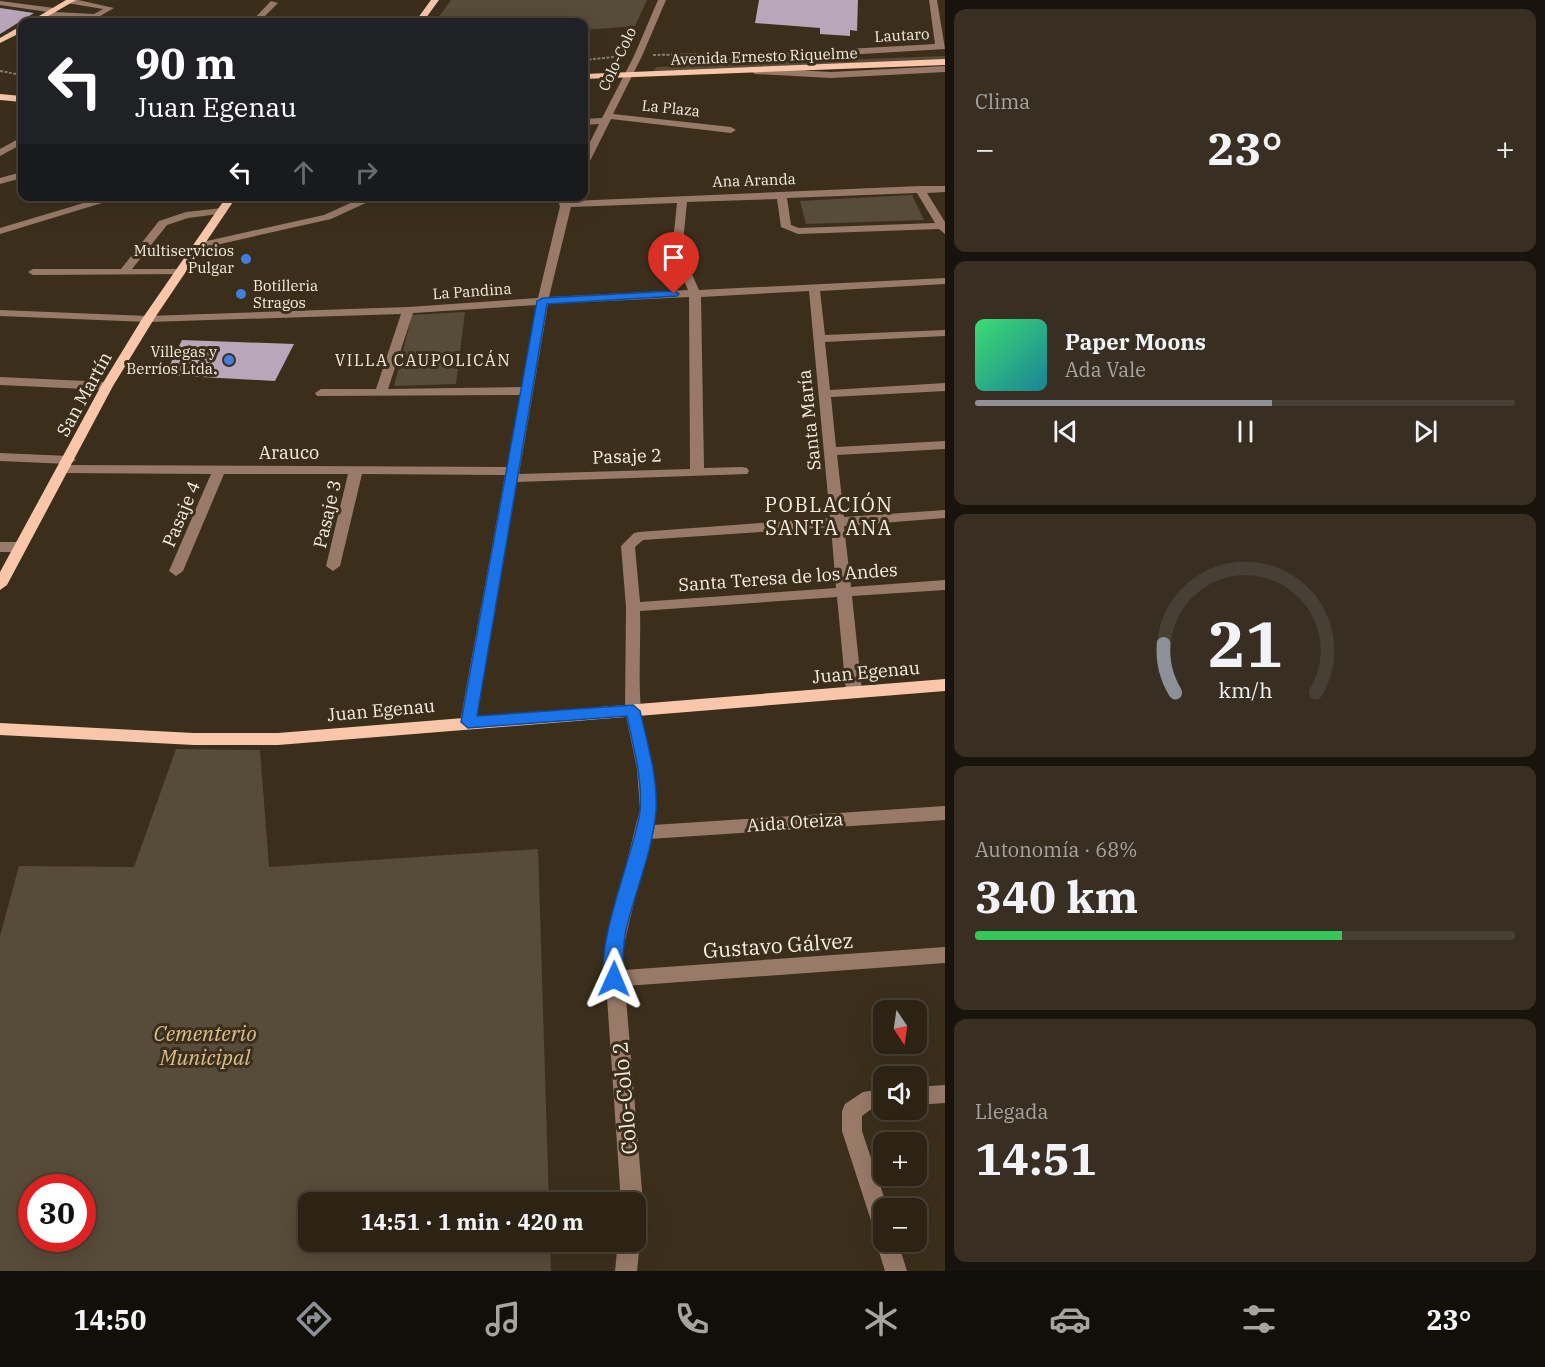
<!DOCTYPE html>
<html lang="es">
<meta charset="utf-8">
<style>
body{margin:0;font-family:"IBM Plex Serif",serif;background:#382f22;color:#f1f3f6;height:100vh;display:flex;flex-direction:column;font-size:22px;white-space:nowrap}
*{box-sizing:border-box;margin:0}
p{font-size:20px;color:#a6a4a0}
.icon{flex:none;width:33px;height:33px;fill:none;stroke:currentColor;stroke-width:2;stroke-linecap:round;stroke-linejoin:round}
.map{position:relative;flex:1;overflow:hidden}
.drawer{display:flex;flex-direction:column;gap:9px;padding:9px;background:#18130c;width:600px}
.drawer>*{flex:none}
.banner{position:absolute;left:18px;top:18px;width:570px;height:183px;border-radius:12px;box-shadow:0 6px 24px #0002,0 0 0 2px #484034;background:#202124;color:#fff;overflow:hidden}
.needle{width:39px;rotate:167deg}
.tools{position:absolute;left:873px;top:1000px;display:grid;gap:12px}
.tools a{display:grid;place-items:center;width:54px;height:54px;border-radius:12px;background:#2c2315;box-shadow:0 6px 24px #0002,0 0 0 2px #484034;font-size:30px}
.speed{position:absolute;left:18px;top:1174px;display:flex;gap:12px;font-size:30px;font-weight:700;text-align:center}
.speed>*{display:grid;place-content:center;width:78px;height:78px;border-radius:50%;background:#2c2315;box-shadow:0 6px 24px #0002,0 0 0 2px #484034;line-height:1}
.speed .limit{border:9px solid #d22;background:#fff;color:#111}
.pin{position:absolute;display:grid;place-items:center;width:51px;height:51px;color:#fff;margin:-62px -26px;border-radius:50% 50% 50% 0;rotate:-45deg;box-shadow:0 0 6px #0007}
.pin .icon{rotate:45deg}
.me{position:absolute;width:66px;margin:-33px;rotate:1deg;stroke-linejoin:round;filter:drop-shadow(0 0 4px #0008)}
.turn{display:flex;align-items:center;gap:21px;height:126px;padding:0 18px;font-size:27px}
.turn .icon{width:78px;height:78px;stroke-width:2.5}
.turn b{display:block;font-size:42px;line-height:51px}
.lanes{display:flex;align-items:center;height:57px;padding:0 18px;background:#0003;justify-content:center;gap:30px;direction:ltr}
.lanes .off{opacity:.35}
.big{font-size:45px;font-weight:800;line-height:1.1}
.drawer .card{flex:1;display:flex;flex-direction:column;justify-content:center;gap:9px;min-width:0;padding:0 21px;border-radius:12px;background:#382f22}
.drawer .dial{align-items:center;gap:0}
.dial svg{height:156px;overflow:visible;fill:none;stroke:#484034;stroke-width:7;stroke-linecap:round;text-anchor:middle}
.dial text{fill:#f1f3f6;stroke:none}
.song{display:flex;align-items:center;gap:18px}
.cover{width:72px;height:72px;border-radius:9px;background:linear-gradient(135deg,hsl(140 70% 55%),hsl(190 70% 35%))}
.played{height:6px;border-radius:3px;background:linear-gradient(90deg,#8c9099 55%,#484034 55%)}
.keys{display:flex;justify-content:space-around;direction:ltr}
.heat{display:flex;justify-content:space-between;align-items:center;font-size:33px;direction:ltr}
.charge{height:9px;border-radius:4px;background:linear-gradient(90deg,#34c759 68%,#484034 0)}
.trip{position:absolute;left:298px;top:1192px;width:348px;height:60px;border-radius:12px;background:#2c2315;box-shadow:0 6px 24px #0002,0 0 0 2px #484034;font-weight:800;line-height:60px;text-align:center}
.tab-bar{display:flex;height:96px;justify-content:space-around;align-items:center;background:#120e08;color:#a6a4a0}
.tab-bar .icon{width:42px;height:42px}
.tab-bar .selected{color:#8c9099}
.tab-bar b{font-size:27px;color:#f1f3f6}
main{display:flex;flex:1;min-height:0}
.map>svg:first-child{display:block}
</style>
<main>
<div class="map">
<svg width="945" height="1271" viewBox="0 0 945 1271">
<rect width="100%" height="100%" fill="#3b2f1c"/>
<g fill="#574b39" fill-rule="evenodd">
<polygon points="451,0 647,0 635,26 584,30 584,22 435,22"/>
<polygon points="945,56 945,60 654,71 656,67"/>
<polygon points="912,195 924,220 806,224 800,201"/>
<polygon points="465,312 456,384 394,386 412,315"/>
<path d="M176,749L260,750L269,867L538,849L549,1203H309V1242H550L551,1271H0V936L19,866L134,867ZM32,1188H82V1239H32Z"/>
</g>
<g fill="#baa6ba">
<polygon points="759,0 858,0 857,31 850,30 850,36 820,34 820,28 755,23"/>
<polygon points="0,8 34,13 0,34"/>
<polygon points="182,340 294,344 275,381 165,375"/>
</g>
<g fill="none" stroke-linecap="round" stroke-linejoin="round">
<g stroke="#897e6e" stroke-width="2" stroke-dasharray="3 1.5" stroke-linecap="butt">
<polyline points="653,55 708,54"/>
<polyline points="584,60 624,56"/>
<polyline points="0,71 22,75"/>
</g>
<g fill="#997a69" fill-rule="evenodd">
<polygon points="67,0 78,0 114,8 95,19 48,16 44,14 48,12 0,5 0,1 54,8 58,10 55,12 94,14 103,9 67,3"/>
<polygon points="658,0 666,0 642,56 613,114 731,127 736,130 731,133 611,119 589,163 584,166 584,154 599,124 584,125 584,119 602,118 634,56"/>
<polygon points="929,0 937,0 945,49 778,59 718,66 714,63 718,60 778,53 935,44"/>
<polygon points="271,1 278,3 259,22 251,22"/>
<polygon points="280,17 318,20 322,22 277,21 276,19"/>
<polygon points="945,66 945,72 831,78 755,74 751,71 755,68 831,72"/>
<polygon points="22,137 22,144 0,156 0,149"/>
<polygon points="22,172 22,178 0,184 0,178"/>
<path d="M920,186H945V192L927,193L945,222V234L939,229L798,234L781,227L777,199L687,202L682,252L699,290L945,278V284L820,291L825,335L945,330V336L825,342L830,390L945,383V391L831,397L836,447L945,441V449L837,455L844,517L945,510V518L844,526L851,587L945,580V590L852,596L862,692L860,696H848L846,692L837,597L640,611C641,644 638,677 641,710C644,749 662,785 653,825L945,806V820L649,839L622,953L624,970L945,947V963L625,986L643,1203L640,1210L636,1212V1203H621L604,953L640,809L637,769L625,711L626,607L621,546L634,533L639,532L830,518L809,291L701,297L704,468L742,467L747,468L749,471L747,474L517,482L476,722L474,726H462L460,722L505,475L362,474L340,566L333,571L326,566L348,474H224L183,571L176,576L169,571L211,474L63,473L56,469L63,465L507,467L520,395L317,396L315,393L321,389H376L401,314L148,322L0,316V310L148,316L408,307L538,298L560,206L559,204L563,196H573L572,201ZM917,193L935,223L799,228L791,225L787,198ZM677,203L672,252L688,290L549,297L571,207ZM689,297L690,469L519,474L548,304ZM537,305L522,387L388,389L413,313ZM831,527L836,588L640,602L635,547L643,540Z"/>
<polygon points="107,196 125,196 0,234 0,228"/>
<polygon points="366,196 381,196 331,219 198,249 193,246 198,243 324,215"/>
<polygon points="222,208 227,211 226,213 188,218 167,225 132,269 180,269 184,270 184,274 33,275 28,272 33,269 121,269 159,221 186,212"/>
<polygon points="0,377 107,382 113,386 107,390 0,385"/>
<polygon points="0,453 69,456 76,460 69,464 0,461"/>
<polygon points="0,542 18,542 25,547 18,552 0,552"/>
<polygon points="945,1085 945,1103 916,1105 916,1087"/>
<polygon points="884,1089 884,1107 873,1108 862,1116 862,1131 888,1209 884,1209 884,1242 898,1242 907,1271 885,1271 876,1242 877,1239 842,1131 842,1111 845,1104 863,1092"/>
<polygon points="636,1234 640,1242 637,1271 615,1271 618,1242 636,1242"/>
</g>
<g fill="#f9c6a9" fill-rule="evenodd">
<polygon points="66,0 76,0 38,22 29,22"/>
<polygon points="431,0 439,0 423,22 415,22"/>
<polygon points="19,27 22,27 22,32 0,43 0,38"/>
<polygon points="945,59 945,65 584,79 584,74"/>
<polygon points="0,94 22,96 22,102 0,100"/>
<polygon points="227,196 237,196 154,319 113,386 7,585 0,590 0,572 101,386 142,319"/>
<polygon points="945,679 945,691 278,745 194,745 0,735 0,723 194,733 278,733"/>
</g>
</g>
<path fill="#1a73e8" stroke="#114b97" stroke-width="1.5" d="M674,291L679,294L677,296L547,304L477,716L633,705L640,711C647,742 658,778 656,810C653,851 635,891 626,930C622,945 624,974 620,985L614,987L607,985C591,950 635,853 640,811C643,780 633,746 627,716L468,728L461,722L537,301L543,298Z"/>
<g fill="#3f7fe0" stroke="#3b2f1c" stroke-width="2">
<circle cx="246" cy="259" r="6"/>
<circle cx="241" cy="294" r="6"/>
<circle cx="229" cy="360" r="6"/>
</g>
<g text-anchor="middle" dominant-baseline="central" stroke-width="6" stroke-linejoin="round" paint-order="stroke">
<g font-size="15" fill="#f6eee2" stroke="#3b2f1c">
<text transform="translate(902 35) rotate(-3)">Lautaro</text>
<text transform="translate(764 56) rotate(-2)">Avenida Ernesto Riquelme</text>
<text transform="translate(617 59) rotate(-65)">Colo-Colo</text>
<text transform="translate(671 108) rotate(6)">La Plaza</text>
<text transform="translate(754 180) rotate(-2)">Ana Aranda</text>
<text transform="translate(472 291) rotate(-4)">La Pandina</text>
</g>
<g font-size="15" fill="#f6eee2" stroke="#3b2f1c" text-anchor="end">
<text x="234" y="250">Multiservicios<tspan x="234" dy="17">Pulgar</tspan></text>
<text x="253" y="285" text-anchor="start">Botilleria<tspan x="253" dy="17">Stragos</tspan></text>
<text x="217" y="351">Villegas y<tspan x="217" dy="17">Berríos Ltda.</tspan></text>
</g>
<g font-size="16" letter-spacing="1.5" fill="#f6eee2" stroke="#3b2f1c">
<text x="423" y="360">VILLA CAUPOLICÁN</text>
</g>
<g font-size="18" fill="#f6eee2" stroke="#3b2f1c">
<text transform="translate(84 394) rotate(-61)">San Martín</text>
<text transform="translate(809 420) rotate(-96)">Santa María</text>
<text x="289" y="452">Arauco</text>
<text transform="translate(627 456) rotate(-2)">Pasaje 2</text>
<text transform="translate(181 514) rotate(-67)">Pasaje 4</text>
<text transform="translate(327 514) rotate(-77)">Pasaje 3</text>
<text transform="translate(788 577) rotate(-4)">Santa Teresa de los Andes</text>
<text transform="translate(866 672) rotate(-5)">Juan Egenau</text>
<text transform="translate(381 710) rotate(-5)">Juan Egenau</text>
<text transform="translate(795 822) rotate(-4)">Aida Oteiza</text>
</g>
<g font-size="20" letter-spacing="1.5" fill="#f6eee2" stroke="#3b2f1c">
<text x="829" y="504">POBLACIÓN<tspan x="829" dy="23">SANTA ANA</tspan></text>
</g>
<g font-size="21" fill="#f6eee2" stroke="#3b2f1c">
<text transform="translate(778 945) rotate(-4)">Gustavo Gálvez</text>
<text transform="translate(624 1098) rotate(-95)">Colo-Colo 2</text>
</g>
<g font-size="21" font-style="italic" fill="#dcbe8d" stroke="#3b2f1c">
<text x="205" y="1033">Cementerio<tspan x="205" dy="24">Municipal</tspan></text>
</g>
</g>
</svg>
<div class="tools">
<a><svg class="needle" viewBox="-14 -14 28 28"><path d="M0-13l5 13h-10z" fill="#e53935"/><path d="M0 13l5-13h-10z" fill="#a6a4a0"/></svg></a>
<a><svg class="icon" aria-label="sound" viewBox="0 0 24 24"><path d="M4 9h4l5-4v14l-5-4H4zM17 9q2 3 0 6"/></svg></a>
<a>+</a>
<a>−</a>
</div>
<div class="speed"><div class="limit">30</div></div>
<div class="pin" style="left:674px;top:294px;background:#d93025"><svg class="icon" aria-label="arrive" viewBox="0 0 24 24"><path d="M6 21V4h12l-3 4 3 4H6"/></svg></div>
<svg class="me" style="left:614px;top:979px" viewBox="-20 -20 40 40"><path d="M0-17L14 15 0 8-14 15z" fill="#1a73e8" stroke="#fff" stroke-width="4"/></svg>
<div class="trip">14:51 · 1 min · 420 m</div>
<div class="banner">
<div class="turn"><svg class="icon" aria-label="left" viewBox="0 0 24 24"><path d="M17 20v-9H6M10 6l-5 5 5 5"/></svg><div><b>90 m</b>Juan Egenau</div></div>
<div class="lanes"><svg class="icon" aria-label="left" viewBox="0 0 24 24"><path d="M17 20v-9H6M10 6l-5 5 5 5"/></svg><svg class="icon off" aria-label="ahead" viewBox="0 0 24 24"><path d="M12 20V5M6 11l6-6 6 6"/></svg><svg class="icon off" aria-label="right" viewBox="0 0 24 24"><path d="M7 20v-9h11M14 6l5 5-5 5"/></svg></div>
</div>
</div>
<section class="drawer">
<div class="card"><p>Clima</p>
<div class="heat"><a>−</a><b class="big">23°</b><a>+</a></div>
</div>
<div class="card">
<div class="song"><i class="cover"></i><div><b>Paper Moons</b><p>Ada Vale</p></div></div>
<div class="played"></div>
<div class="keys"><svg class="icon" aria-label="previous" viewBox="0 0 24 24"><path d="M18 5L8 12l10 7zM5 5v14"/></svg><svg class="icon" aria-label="pause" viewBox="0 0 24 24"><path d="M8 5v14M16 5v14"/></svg><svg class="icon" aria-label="next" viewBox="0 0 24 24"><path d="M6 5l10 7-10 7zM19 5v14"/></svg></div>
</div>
<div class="card dial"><svg viewBox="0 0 100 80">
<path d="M14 69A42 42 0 1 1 86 69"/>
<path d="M14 69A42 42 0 0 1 8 44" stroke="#8c9099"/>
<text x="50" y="56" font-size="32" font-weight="700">21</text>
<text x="50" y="72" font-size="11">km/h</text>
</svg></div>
<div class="card"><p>Autonomía · 68%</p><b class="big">340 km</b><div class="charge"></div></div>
<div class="card"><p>Llegada</p><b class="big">14:51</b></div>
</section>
</main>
<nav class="tab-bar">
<b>14:50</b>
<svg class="icon selected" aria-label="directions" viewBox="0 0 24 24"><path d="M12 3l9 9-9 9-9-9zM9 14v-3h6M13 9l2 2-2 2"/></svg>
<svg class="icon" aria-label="music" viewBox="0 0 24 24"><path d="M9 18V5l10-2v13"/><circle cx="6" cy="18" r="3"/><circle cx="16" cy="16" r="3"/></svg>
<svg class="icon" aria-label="phone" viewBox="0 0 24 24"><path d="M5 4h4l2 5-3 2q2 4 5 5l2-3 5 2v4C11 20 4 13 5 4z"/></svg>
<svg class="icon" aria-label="climate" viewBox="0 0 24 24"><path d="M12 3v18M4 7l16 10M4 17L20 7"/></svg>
<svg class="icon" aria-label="car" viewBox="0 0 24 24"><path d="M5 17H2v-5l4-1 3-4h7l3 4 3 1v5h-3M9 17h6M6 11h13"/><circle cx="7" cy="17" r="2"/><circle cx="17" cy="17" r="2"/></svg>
<svg class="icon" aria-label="filters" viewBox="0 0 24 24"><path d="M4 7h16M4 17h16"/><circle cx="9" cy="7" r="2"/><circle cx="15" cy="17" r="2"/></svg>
<b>23°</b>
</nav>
